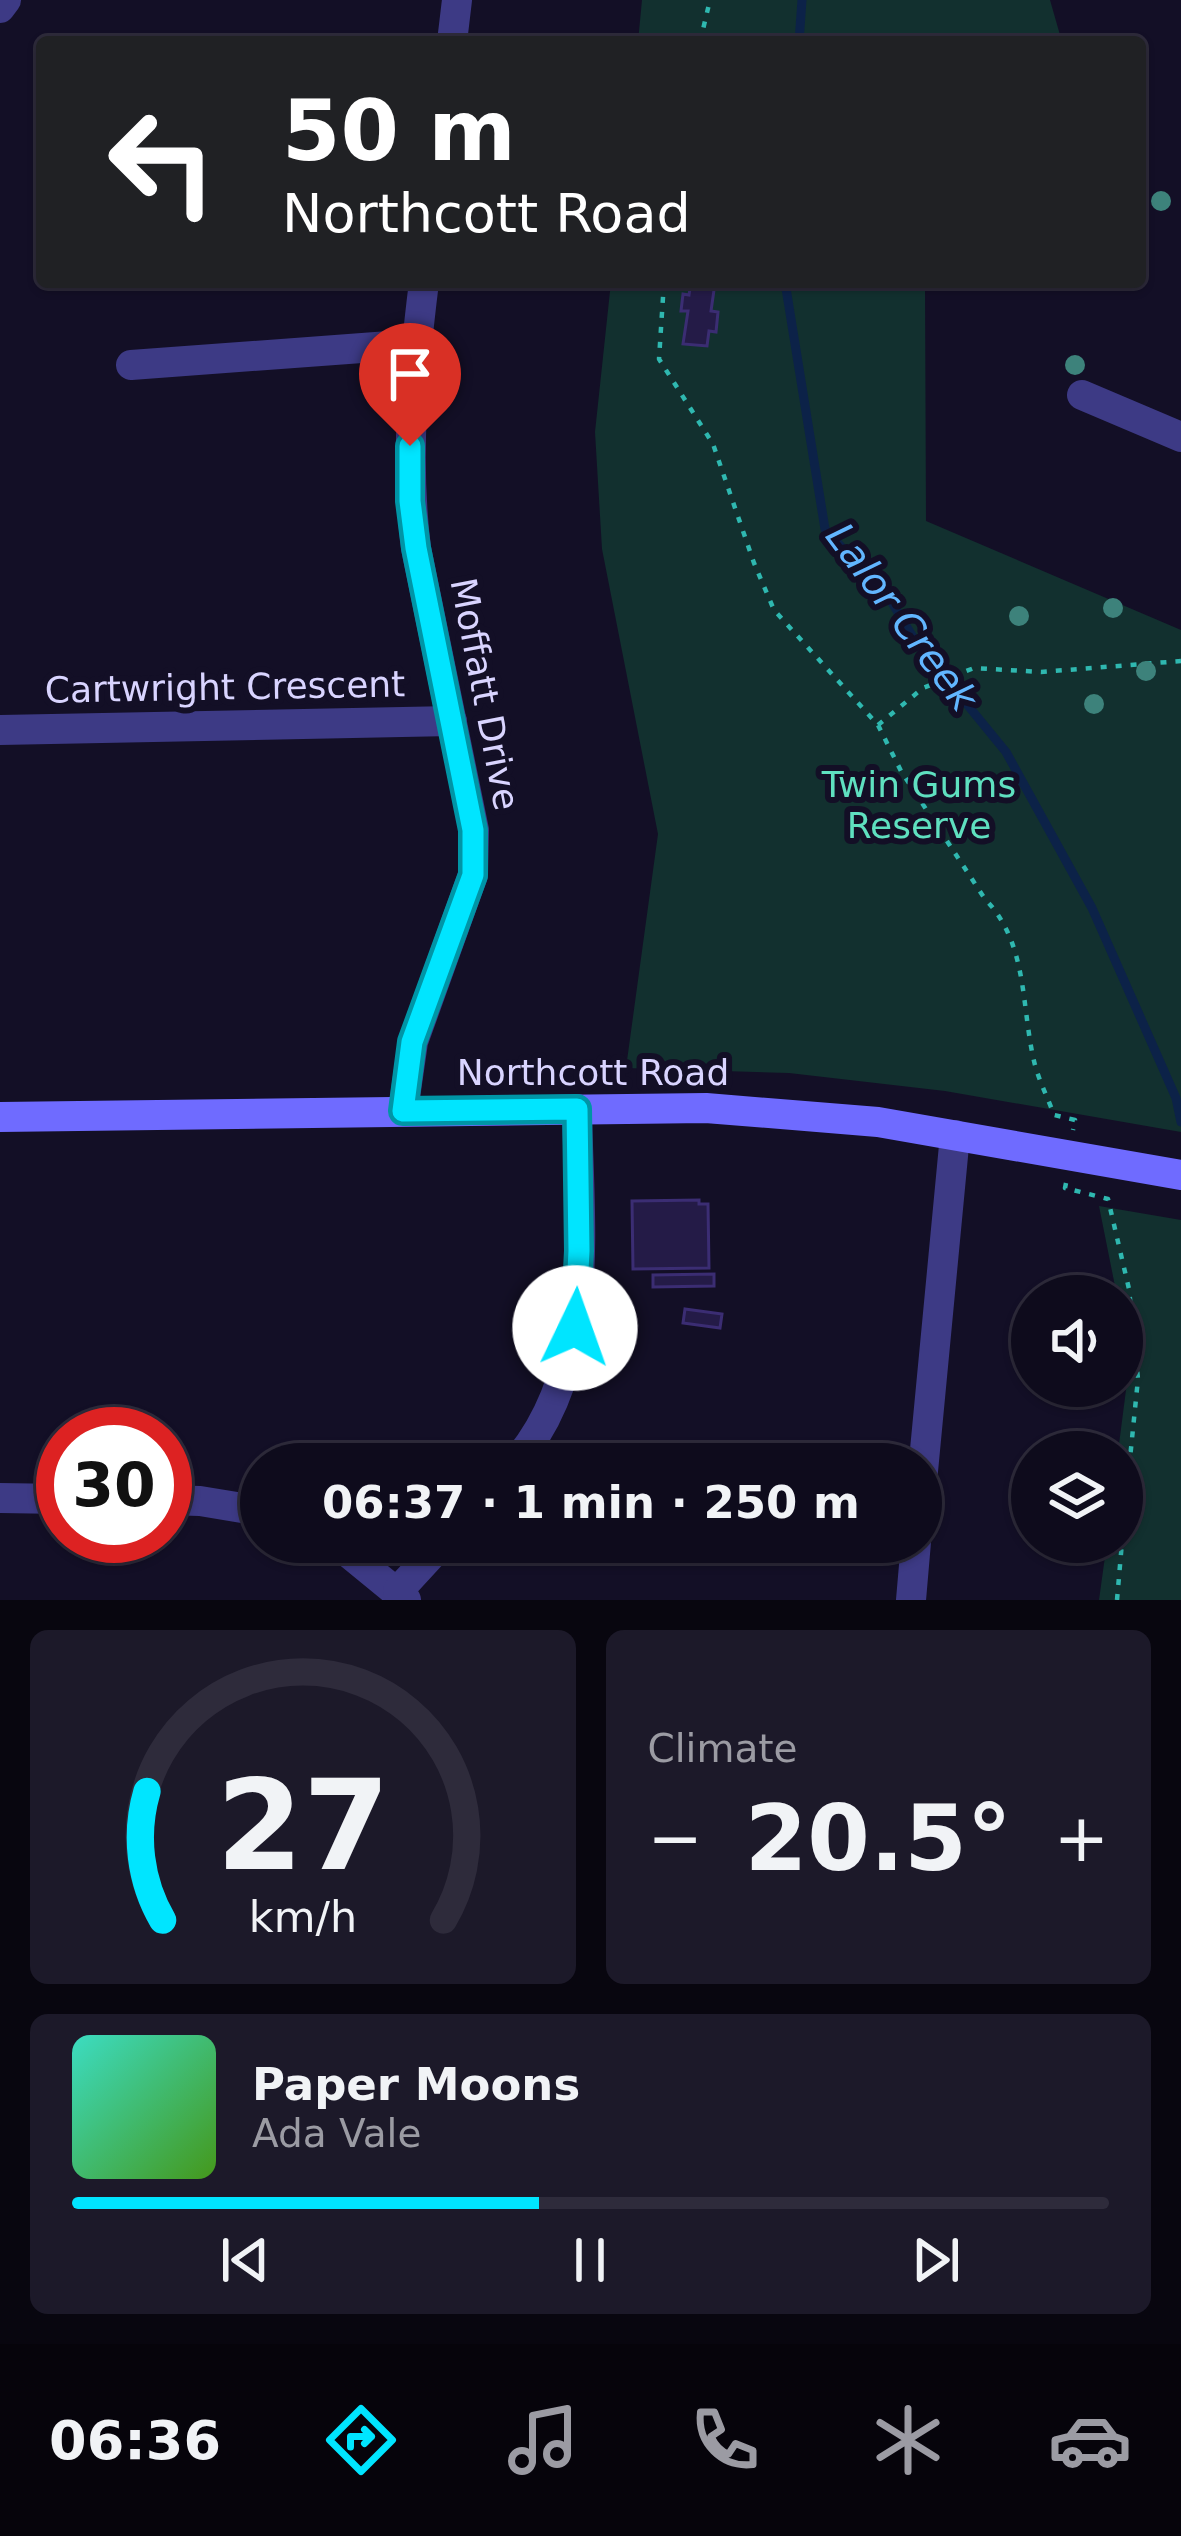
<!DOCTYPE html>
<meta charset="utf-8">
<style>
body{margin:0;font-family:"DejaVu Sans",sans-serif;background:#1c1929;color:#f1f3f6;height:100vh;display:flex;flex-direction:column;font-size:45px;white-space:nowrap}
*{box-sizing:border-box;margin:0}
p{font-size:39px;color:#9b9ba3}
.icon{flex:none;width:66px;height:66px;fill:none;stroke:currentColor;stroke-width:2;stroke-linecap:round;stroke-linejoin:round}
.map{position:relative;height:1600px;overflow:hidden}
.side{display:flex;flex-direction:column;gap:30px;padding:30px;background:#08060f;flex:1}
.side>*{flex:none}
.top-card{position:absolute;left:36px;top:36px;width:1110px;height:252px;border-radius:12px;box-shadow:0 3px 9px #0004,0 0 0 3px #2e2b3b;background:#202124;color:#fff;overflow:hidden}
.fabs{position:absolute;left:1011px;top:1275px;display:grid;gap:24px}
.fabs a{display:grid;place-items:center;width:132px;height:132px;border-radius:50%;background:#0e0b1c;box-shadow:0 3px 9px #0004,0 0 0 3px #2e2b3b;font-size:60px}
.speed{position:absolute;left:36px;top:1407px;display:flex;gap:24px;font-size:60px;font-weight:700;text-align:center}
.speed>*{display:grid;place-content:center;width:156px;height:156px;border-radius:50%;background:#0e0b1c;box-shadow:0 3px 9px #0004,0 0 0 3px #2e2b3b;line-height:1}
.speed .limit{border:18px solid #d22;background:#fff;color:#111}
.pin{position:absolute;display:grid;place-items:center;width:102px;height:102px;color:#fff;margin:-123px -51px;border-radius:50% 50% 50% 0;rotate:-45deg;box-shadow:0 0 12px #0007}
.pin .icon{rotate:45deg}
.me{position:absolute;width:132px;margin:-66px;rotate:3deg;stroke-linejoin:round;filter:drop-shadow(0 0 9px #0008)}
.turn{display:flex;align-items:center;gap:42px;height:252px;padding:0 48px;font-size:54px}
.turn .icon{width:156px;height:156px;stroke-width:2.5}
.turn b{display:block;font-size:84px;line-height:102px}
.big{font-size:90px;font-weight:800;line-height:1.1}
.side .tile{flex:1;display:flex;flex-direction:column;justify-content:center;gap:18px;min-width:0;padding:0 42px;border-radius:18px;background:#1c1929}
.side .dial{align-items:center;gap:0}
.dial svg{height:312px;overflow:visible;fill:none;stroke:#2e2b3b;stroke-width:7;stroke-linecap:round;text-anchor:middle}
.dial text{fill:#f1f3f6;stroke:none}
.song{display:flex;align-items:center;gap:36px}
.cover{width:144px;height:144px;border-radius:18px;background:linear-gradient(135deg,hsl(170 70% 55%),hsl(100 70% 35%))}
.played{height:12px;border-radius:6px;background:linear-gradient(90deg,#00e5ff 45%,#2e2b3b 45%)}
.keys{display:flex;justify-content:space-around;direction:ltr}
.heat{display:flex;justify-content:space-between;align-items:center;font-size:66px;direction:ltr}
.side .tiles{flex:1;display:grid;gap:30px;grid-template-columns:1fr 1fr}
.tile:last-child{grid-column:span 2}
.trip{position:absolute;left:240px;top:1443px;width:702px;height:120px;border-radius:60px;background:#0e0b1c;box-shadow:0 3px 9px #0004,0 0 0 3px #2e2b3b;font-weight:800;line-height:120px;text-align:center}
.menu{display:flex;height:192px;justify-content:space-around;align-items:center;background:#06040b;color:#9b9ba3}
.menu .icon{width:84px;height:84px}
.menu .on{color:#00e5ff}
.menu b{font-size:54px;color:#f1f3f6}
.map>svg:first-child{display:block}
</style>
<div class="map">
<svg width="1181" height="1600" viewBox="0 0 1181 1600">
<rect width="100%" height="100%" fill="#130f26"/>
<g fill="#12302f">
<polygon points="642,0 1050,0 1062,42 638,42"/>
<polygon points="611,282 930,282 925,286 926,521 1181,630 1181,1132 945,1091 789,1073 626,1068 658,834 602,549 595,432"/>
<polygon points="1099,1206 1181,1220 1181,1600 1099,1600 1107,1542 1122,1542 1122,1452 1118,1452 1130,1359 1122,1321 1122,1296 1117,1296"/>
</g>
<g fill="none" stroke-linecap="round" stroke-linejoin="round">
<g stroke="#0c2248" stroke-width="9">
<polyline points="799,42 802,0"/>
<polyline points="785,282 825,529 891,601 916,642 1006,752 1092,908 1176,1098 1181,1122"/>
</g>
</g>
<g fill="#241b47" stroke="#3b2d73" stroke-width="3">
<polygon points="691,282 715,283 711,311 718,312 716,332 709,331 707,346 683,344 688,311 681,311 683,294 689,295"/>
<polygon points="699,1200 699,1204 708,1204 709,1268 633,1269 632,1201"/>
<polygon points="714,1274 714,1286 653,1287 653,1275"/>
<polygon points="685,1309 722,1314 720,1328 683,1323"/>
</g>
<g fill="none" stroke-linecap="round" stroke-linejoin="round">
<g stroke="#2fb8b0" stroke-width="4.5" stroke-dasharray="6 9" stroke-linecap="butt">
<polyline points="700,42 710,0"/>
<path d="M664,282L659,359L713,444L754,563L774,610L878,725L901,771L985,899C1028,943 1021,1006 1034,1061C1038,1079 1048,1098 1054,1115L1075,1120L1073,1130"/>
<polyline points="878,725 923,688 974,668 1041,672 1181,661"/>
<polyline points="1066,1183 1065,1188 1108,1199 1129,1289 1138,1379 1122,1538"/>
<polyline points="1117,1600 1122,1542"/>
</g>
<g stroke="#3d3a85" stroke-width="30">
<polyline points="0,8 6,0"/>
<polyline points="452,42 457,0"/>
<polyline points="131,365 416,344"/>
<polyline points="1082,395 1181,437"/>
<polyline points="0,730 452,721"/>
<path d="M403,1111L413,1042L473,875L474,830L416,548C405,459 413,370 424,282"/>
<path d="M514,1464C598,1369 579,1227 577,1109"/>
<polyline points="921,1492 955,1135"/>
<polyline points="0,1498 63,1499"/>
<polyline points="165,1500 200,1501 261,1511"/>
<polyline points="335,1542 406,1600"/>
<polyline points="398,1591 443,1542"/>
<polyline points="911,1600 916,1542"/>
</g>
<polyline stroke="#6f6bff" stroke-width="30" points="0,1117 706,1108 878,1122 1181,1175"/>
</g>
<g fill="#3d827b">
<circle cx="1161" cy="201" r="10"/>
<circle cx="1075" cy="365" r="10"/>
<circle cx="1113" cy="608" r="10"/>
<circle cx="1019" cy="616" r="10"/>
<circle cx="1146" cy="671" r="10"/>
<circle cx="1094" cy="704" r="10"/>
</g>
<g fill="none" stroke-linecap="round" stroke-linejoin="round">
<defs>
<polyline id="route" points="410,446 410,501 416,548 473,830 473,875 412,1042 403,1111 577,1109 579,1251 575,1328"/>
</defs>
<use href="#route" stroke="#0095a6" stroke-width="30"/>
<use href="#route" stroke="#00e5ff" stroke-width="21"/>
</g>
<g text-anchor="middle" dominant-baseline="central" stroke-width="12" stroke-linejoin="round" paint-order="stroke">
<g font-size="36" fill="#d9d4ff" stroke="#130f26">
<text transform="translate(225 687) rotate(-1)">Cartwright Crescent</text>
<text transform="translate(485 694) rotate(79)">Moffatt Drive</text>
<text x="593" y="1072">Northcott Road</text>
</g>
<g font-size="36" fill="#5fe0c0" stroke="#130f26">
<text x="919" y="784">Twin Gums<tspan x="919" dy="41">Reserve</tspan></text>
</g>
<g font-size="39" font-style="italic" fill="#62b6ff" stroke="#130f26">
<text transform="translate(902 617) rotate(53)">Lalor Creek</text>
</g>
</g>
</svg>
<div class="fabs">
<a><svg class="icon" aria-label="sound" viewBox="0 0 24 24"><path d="M4 9h4l5-4v14l-5-4H4zM17 9q2 3 0 6"/></svg></a>
<a><svg class="icon" aria-label="layers" viewBox="0 0 24 24"><path d="M12 4l9 5-9 5-9-5zM3 14l9 5 9-5"/></svg></a>
</div>
<div class="speed"><div class="limit">30</div></div>
<div class="pin" style="left:410px;top:446px;background:#d93025"><svg class="icon" aria-label="arrive" viewBox="0 0 24 24"><path d="M6 21V4h12l-3 4 3 4H6"/></svg></div>
<svg class="me" style="left:575px;top:1328px" viewBox="-20 -20 40 40"><circle r="19" fill="#fff"/><path d="M0-13L10 11 0 6-10 11z" fill="#00e5ff"/></svg>
<div class="trip">06:37 · 1 min · 250 m</div>
<div class="top-card">
<div class="turn"><svg class="icon" aria-label="left" viewBox="0 0 24 24"><path d="M17 20v-9H6M10 6l-5 5 5 5"/></svg><div><b>50 m</b>Northcott Road</div></div>
</div>
</div>
<section class="side">
<div class="tiles">
<div class="tile dial"><svg viewBox="0 0 100 80">
<path d="M14 69A42 42 0 1 1 86 69"/>
<path d="M14 69A42 42 0 0 1 10 36" stroke="#00e5ff"/>
<text x="50" y="56" font-size="32" font-weight="700">27</text>
<text x="50" y="72" font-size="11">km/h</text>
</svg></div>
<div class="tile"><p>Climate</p>
<div class="heat"><a>−</a><b class="big">20.5°</b><a>+</a></div>
</div>
<div class="tile">
<div class="song"><i class="cover"></i><div><b>Paper Moons</b><p>Ada Vale</p></div></div>
<div class="played"></div>
<div class="keys"><svg class="icon" aria-label="previous" viewBox="0 0 24 24"><path d="M18 5L8 12l10 7zM5 5v14"/></svg><svg class="icon" aria-label="pause" viewBox="0 0 24 24"><path d="M8 5v14M16 5v14"/></svg><svg class="icon" aria-label="next" viewBox="0 0 24 24"><path d="M6 5l10 7-10 7zM19 5v14"/></svg></div>
</div>
</div>
</section>
<nav class="menu">
<b>06:36</b>
<svg class="icon on" aria-label="directions" viewBox="0 0 24 24"><path d="M12 3l9 9-9 9-9-9zM9 14v-3h6M13 9l2 2-2 2"/></svg>
<svg class="icon" aria-label="music" viewBox="0 0 24 24"><path d="M9 18V5l10-2v13"/><circle cx="6" cy="18" r="3"/><circle cx="16" cy="16" r="3"/></svg>
<svg class="icon" aria-label="phone" viewBox="0 0 24 24"><path d="M5 4h4l2 5-3 2q2 4 5 5l2-3 5 2v4C11 20 4 13 5 4z"/></svg>
<svg class="icon" aria-label="climate" viewBox="0 0 24 24"><path d="M12 3v18M4 7l16 10M4 17L20 7"/></svg>
<svg class="icon" aria-label="car" viewBox="0 0 24 24"><path d="M5 17H2v-5l4-1 3-4h7l3 4 3 1v5h-3M9 17h6M6 11h13"/><circle cx="7" cy="17" r="2"/><circle cx="17" cy="17" r="2"/></svg>
</nav>
